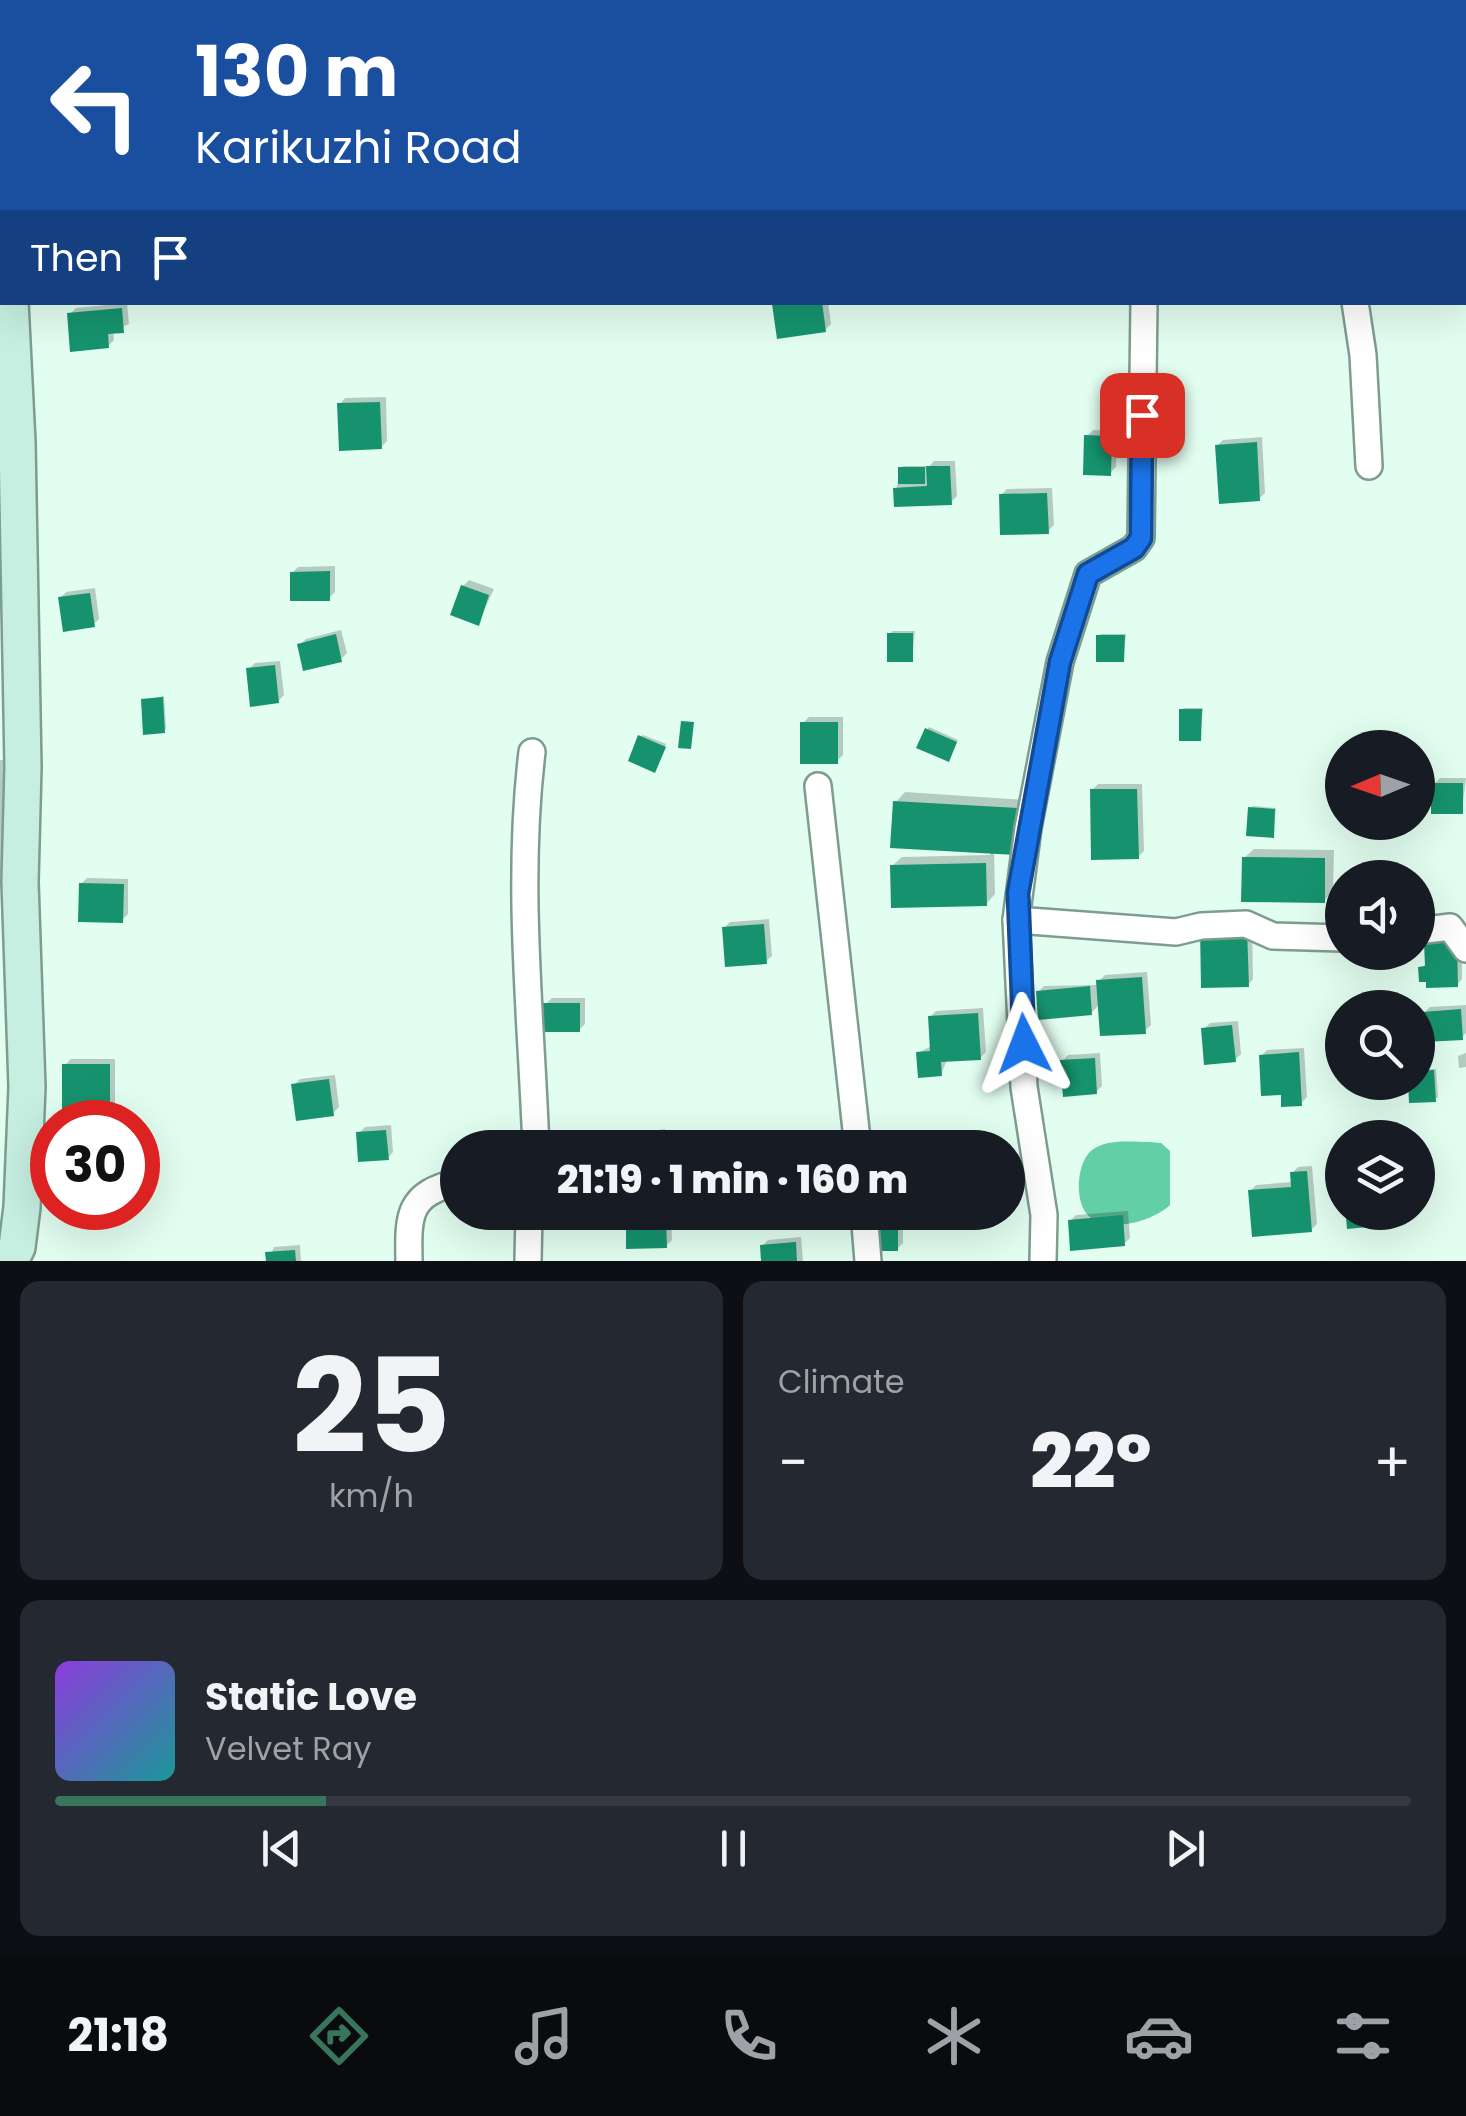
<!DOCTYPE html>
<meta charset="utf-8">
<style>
body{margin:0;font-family:Poppins,sans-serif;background:#242831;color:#f1f3f6;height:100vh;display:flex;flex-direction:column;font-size:38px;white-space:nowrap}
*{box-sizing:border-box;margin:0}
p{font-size:32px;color:#9ea1a6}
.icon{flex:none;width:55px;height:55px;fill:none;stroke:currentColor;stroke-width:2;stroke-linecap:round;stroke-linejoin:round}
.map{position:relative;height:1261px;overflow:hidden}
.details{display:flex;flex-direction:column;gap:20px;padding:20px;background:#0d0f14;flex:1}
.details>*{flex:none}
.guide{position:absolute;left:0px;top:0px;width:1468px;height:305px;box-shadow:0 10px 40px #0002;background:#1a4fa0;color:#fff;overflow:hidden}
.needle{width:65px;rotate:268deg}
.fabs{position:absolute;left:1325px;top:730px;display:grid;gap:20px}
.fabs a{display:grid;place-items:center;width:110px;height:110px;border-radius:50%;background:#171b24;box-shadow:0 10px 40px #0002;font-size:50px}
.speed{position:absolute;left:30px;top:1100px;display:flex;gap:20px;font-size:50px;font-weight:700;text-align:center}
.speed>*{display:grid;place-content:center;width:130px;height:130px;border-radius:50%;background:#171b24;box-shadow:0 10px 40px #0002;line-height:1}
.speed .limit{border:15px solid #d22;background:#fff;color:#111}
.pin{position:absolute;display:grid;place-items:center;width:85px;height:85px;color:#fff;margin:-42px;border-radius:20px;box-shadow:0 5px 15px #0006}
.me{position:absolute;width:110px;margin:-55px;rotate:357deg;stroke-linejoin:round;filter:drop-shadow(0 0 8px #0008)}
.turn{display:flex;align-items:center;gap:35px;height:210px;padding:0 30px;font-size:45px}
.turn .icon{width:130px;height:130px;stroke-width:2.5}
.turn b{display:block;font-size:70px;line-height:85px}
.then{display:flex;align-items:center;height:95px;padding:0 30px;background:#0003;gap:20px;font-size:38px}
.big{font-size:75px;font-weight:800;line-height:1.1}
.details .widget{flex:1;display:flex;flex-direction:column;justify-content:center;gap:15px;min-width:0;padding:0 35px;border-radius:20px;background:#242831}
.details .dial{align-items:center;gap:0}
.dial b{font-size:130px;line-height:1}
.song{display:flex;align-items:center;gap:30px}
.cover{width:120px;height:120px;border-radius:15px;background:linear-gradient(135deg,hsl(270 70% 55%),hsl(180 70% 35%))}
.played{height:10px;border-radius:5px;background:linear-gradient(90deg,#39745d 20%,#363941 20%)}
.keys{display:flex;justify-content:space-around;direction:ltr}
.heat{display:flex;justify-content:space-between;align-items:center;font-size:55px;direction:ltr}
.details .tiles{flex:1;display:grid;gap:20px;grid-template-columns:1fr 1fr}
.widget:last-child{grid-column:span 2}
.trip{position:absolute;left:440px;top:1130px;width:585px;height:100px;border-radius:50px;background:#171b24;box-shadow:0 10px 40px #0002;font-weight:800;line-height:100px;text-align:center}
.tabs{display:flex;height:160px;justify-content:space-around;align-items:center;background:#090b0e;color:#9ea1a6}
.tabs .icon{width:70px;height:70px}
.tabs .active{color:#39745d}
.tabs b{font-size:45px;color:#f1f3f6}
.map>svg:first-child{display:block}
</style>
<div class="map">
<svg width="1466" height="1261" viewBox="0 0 1466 1261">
<rect width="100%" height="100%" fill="#e2fef1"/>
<path fill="#63cfa7" d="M1149,1142L1161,1143L1170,1151V1205C1153,1221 1112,1233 1090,1217C1073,1204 1076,1158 1095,1148C1110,1139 1132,1142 1149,1142Z"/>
<g fill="#0003">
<polygon points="808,0 851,0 851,1 808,2"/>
<polygon points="777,302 828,302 831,324 825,330"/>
<polygon points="127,303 129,324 113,331 114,340 108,346 70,314 76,308"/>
<polygon points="386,397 387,441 381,447 340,404 345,398"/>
<polygon points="1093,430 1117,431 1116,467 1110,473 1087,436"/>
<polygon points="1262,437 1265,493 1259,499 1217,446 1223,440"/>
<polygon points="934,461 955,461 957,496 951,502 896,489 903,466 926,466 926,470"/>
<polygon points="1052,488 1054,525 1048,531 1001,495 1007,489"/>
<polygon points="335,566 335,592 329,598 292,573 298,567"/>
<polygon points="469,580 494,589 478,623 463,586"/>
<polygon points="95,588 99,619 93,625 60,598 66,592"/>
<polygon points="341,630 347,653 341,659 300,645 306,639"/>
<polygon points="892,631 915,631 912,659 890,634"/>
<polygon points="1101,634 1126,634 1123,660 1099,636"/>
<polygon points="280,661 284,695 278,701 249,669 255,663"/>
<polygon points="164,696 166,729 164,731 143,700"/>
<polygon points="1184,708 1203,708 1200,738 1181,710"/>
<polygon points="809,717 843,717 843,755 837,761 803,723"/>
<polygon points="929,727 958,740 950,757 927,730"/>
<polygon points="643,735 666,744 657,767 640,737"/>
<polygon points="0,760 7,760 7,874 0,875"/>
<polygon points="1440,778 1466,778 1462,811 1434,784"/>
<polygon points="1098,784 1142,784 1144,851 1138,857 1092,790"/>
<polygon points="905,792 1027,800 994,851 995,894 986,904 892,866 902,857 990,855 990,851 896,802"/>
<polygon points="1253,806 1276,808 1273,835 1250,809"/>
<polygon points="1254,849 1334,850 1333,891 1324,901 1244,858"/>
<polygon points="1393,875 1393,878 1355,878 1356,877"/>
<polygon points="87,878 128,879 128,914 122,920 81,884"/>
<polygon points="769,919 772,956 766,961 724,928 730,922"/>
<polygon points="1252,923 1253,979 1248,985 1203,929"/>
<polygon points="1462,935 1462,979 1457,985 1421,968"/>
<polygon points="1147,972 1151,1025 1145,1031 1100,1004 1091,1013 1038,992 1044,986 1095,985 1105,975"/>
<polygon points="552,998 585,998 585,1024 579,1030 546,1004"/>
<polygon points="1466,1005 1466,1033 1462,1037 1424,1013 1430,1007"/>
<polygon points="983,1008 986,1052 980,1058 947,1060 941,1074 919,1052 932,1046 930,1017 936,1011"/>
<polygon points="1238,1021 1241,1054 1235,1060 1204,1029 1210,1023"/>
<polygon points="1304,1048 1307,1097 1301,1103 1283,1092 1261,1056 1267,1050"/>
<polygon points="1100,1053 1102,1086 1096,1092 1063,1061 1068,1055"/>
<polygon points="1466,1053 1466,1067 1459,1068 1458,1056"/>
<polygon points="71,1059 115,1059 115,1107 109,1113 65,1065"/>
<polygon points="1436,1069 1438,1097 1435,1099 1418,1082 1418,1070"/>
<polygon points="335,1075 339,1107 333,1113 294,1085 300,1079"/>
<polygon points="391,1125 393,1152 388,1158 359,1133 365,1127"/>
<polygon points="665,1129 668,1148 619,1148 624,1135"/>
<polygon points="1312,1166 1317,1224 1311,1230 1250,1191 1256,1185 1293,1182 1292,1173 1298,1167"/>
<polygon points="1418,1179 1422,1179 1419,1198 1418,1198"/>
<polygon points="1128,1211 1130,1238 1124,1244 1070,1221 1076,1215"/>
<polygon points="671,1212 672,1240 666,1246 628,1218 632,1212"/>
<polygon points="877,1212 961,1212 961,1221 955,1227 903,1227 903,1243 897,1249"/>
<polygon points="801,1237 803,1261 764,1261 762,1246 768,1240"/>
<polygon points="300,1245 301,1261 268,1261 274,1247"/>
</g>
<g fill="#16936e">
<polygon points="822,302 826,332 777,339 772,304"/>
<polygon points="122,308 124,333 108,334 109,348 70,352 67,313"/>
<polygon points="380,402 382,449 339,451 337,403"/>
<polygon points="1084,435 1112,436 1111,476 1083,475"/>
<polygon points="1257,442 1260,501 1219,504 1215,445"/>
<polygon points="926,466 950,466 952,505 894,507 893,488 927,486"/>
<rect x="898" y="467" width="27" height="17"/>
<polygon points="1047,493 1049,534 1000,535 999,494"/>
<polygon points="330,571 330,601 290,601 290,572"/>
<polygon points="461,585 489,595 479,626 450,615"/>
<polygon points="90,593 95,627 63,632 58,597"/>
<rect x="887" y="633" width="26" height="29"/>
<polygon points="336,634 342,662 303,671 297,644"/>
<polygon points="1096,635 1125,635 1124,662 1096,662"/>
<polygon points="275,665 279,703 250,707 246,668"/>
<polygon points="163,697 165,733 143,735 141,699"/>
<polygon points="1179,709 1202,709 1201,741 1179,741"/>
<polygon points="681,721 694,722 691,749 678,748"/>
<rect x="800" y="722" width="38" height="42"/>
<polygon points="925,728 957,742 949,762 916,748"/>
<polygon points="638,735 666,747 655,773 628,761"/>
<rect x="1431" y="783" width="32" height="31"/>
<polygon points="1090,789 1137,789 1139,859 1091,860"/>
<polygon points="893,801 1019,808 1016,855 890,848"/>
<polygon points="1248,807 1275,809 1274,838 1246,836"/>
<polygon points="1242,857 1325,858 1325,903 1241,902"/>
<polygon points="986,863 987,906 891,908 890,865"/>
<polygon points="79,883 124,884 123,923 78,922"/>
<polygon points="764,924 767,964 725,967 722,927"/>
<polygon points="1200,928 1247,928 1249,987 1201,988"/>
<polygon points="1457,939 1458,987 1426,988 1426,982 1419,982 1418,967 1425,966 1424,942"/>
<polygon points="1142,977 1146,1034 1100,1036 1096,980"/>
<polygon points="1090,986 1092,1015 1038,1020 1036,991"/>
<rect x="543" y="1003" width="37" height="29"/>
<polygon points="1461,1009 1463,1040 1424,1042 1422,1012"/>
<polygon points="978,1013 981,1060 941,1062 942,1076 918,1078 916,1052 930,1051 928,1016"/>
<polygon points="1232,1025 1236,1062 1204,1065 1201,1028"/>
<polygon points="1299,1052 1302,1106 1281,1107 1281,1095 1261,1096 1259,1055"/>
<polygon points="1095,1058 1097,1094 1063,1097 1060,1060"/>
<rect x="62" y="1064" width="48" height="51"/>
<polygon points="1434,1070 1436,1102 1409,1103 1408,1082 1418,1082 1418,1071"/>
<polygon points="329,1079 334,1116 296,1121 291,1084"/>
<polygon points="1368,1082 1398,1082 1399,1093 1369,1095"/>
<polygon points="386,1130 389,1160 358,1162 356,1132"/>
<polygon points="660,1134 662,1148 617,1148 616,1140"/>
<polygon points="1307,1171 1312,1232 1252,1237 1248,1190 1291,1187 1290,1172"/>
<polygon points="904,1212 956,1212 956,1230 905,1230"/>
<polygon points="964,1212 989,1212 990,1225 964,1226"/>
<polygon points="898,1213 898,1251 873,1251 872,1214"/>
<polygon points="1123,1215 1125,1246 1070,1251 1068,1220"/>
<polygon points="1367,1215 1368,1227 1347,1229 1346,1217"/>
<polygon points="666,1216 667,1248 626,1249 626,1217"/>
<polygon points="796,1242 797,1261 761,1261 760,1245"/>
<polygon points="295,1250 296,1261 266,1261 265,1252"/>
</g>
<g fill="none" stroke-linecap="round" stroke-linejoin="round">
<defs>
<g id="minor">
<polyline points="1144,2 1144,0"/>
<polyline points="0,142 2,142"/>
<polyline points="1355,302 1363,355 1369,466"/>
<path d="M532,752C516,884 531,1015 536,1148"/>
<polyline points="818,786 858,1148"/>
<polyline points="1016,920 1176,932 1201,926 1246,924 1273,936 1342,938"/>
<polyline points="1418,931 1450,927 1466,949"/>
<polyline points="864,1212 868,1261"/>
<path d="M409,1261C408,1214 408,1194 458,1182"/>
<polyline points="528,1261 529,1212"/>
<polyline points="1043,1261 1044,1215 1024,1087 1016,920 1028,828 1060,662 1088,574 1134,548 1141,538 1144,302"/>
</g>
<g id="secondary">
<polyline points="0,51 2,69"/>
<polyline points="10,302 17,442 23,767 20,882 27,1087 22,1207 17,1247 10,1261"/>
</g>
</defs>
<use href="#minor" stroke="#7d9d8f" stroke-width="30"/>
<use href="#secondary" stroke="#7d9d8f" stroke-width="40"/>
<use href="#minor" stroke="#fff" stroke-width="25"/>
<use href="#secondary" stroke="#c6efe1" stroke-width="35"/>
</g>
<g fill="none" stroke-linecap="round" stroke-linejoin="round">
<defs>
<polyline id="route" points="1024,1044 1018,893 1060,662 1088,574 1134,548 1141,538 1142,415"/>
</defs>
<use href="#route" stroke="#114b97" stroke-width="25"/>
<use href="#route" stroke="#1a73e8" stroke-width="18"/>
</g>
</svg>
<div class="fabs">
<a><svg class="needle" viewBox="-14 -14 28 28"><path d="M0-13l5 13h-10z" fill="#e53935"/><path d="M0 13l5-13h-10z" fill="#9ea1a6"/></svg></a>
<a><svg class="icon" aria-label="sound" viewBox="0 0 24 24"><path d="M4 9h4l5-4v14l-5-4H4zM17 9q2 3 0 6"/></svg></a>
<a><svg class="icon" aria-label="search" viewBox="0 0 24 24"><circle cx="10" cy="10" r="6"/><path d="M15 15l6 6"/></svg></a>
<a><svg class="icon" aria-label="layers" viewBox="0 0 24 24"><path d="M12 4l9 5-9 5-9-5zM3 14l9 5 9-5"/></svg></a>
</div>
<div class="speed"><div class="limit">30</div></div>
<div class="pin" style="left:1142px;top:415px;background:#d93025"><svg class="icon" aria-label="arrive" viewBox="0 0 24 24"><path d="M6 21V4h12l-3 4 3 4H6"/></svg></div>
<svg class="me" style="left:1024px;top:1044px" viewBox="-20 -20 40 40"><path d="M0-17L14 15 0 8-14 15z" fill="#1a73e8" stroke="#fff" stroke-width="4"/></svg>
<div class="trip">21:19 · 1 min · 160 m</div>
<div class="guide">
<div class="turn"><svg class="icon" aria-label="left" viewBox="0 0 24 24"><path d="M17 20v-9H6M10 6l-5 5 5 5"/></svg><div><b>130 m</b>Karikuzhi Road</div></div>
<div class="then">Then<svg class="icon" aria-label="arrive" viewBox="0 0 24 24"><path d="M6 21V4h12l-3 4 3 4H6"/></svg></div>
</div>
</div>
<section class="details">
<div class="tiles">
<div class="widget dial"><b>25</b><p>km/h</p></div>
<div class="widget"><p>Climate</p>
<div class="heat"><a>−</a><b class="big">22°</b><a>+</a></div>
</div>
<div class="widget">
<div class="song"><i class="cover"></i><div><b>Static Love</b><p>Velvet Ray</p></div></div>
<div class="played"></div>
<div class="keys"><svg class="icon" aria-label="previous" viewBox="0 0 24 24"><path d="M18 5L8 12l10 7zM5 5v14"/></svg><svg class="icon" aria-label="pause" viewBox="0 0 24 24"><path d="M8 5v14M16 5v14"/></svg><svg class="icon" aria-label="next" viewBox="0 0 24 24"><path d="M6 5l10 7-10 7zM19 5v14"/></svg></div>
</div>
</div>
</section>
<nav class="tabs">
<b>21:18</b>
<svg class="icon active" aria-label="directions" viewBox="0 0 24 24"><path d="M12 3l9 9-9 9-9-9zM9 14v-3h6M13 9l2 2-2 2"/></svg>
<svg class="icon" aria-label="music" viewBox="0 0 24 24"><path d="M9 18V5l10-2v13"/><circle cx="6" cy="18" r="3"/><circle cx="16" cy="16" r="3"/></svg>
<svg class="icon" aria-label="phone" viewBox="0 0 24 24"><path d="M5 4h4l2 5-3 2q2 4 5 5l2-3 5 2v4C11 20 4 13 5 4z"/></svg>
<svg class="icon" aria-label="climate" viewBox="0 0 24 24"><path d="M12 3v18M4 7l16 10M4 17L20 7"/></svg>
<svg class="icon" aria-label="car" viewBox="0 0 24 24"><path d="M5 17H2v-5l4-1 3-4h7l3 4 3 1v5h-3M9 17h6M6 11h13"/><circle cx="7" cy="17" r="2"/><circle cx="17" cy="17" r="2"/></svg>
<svg class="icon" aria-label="filters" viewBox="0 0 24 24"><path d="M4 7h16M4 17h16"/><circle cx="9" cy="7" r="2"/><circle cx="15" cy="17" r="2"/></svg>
</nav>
